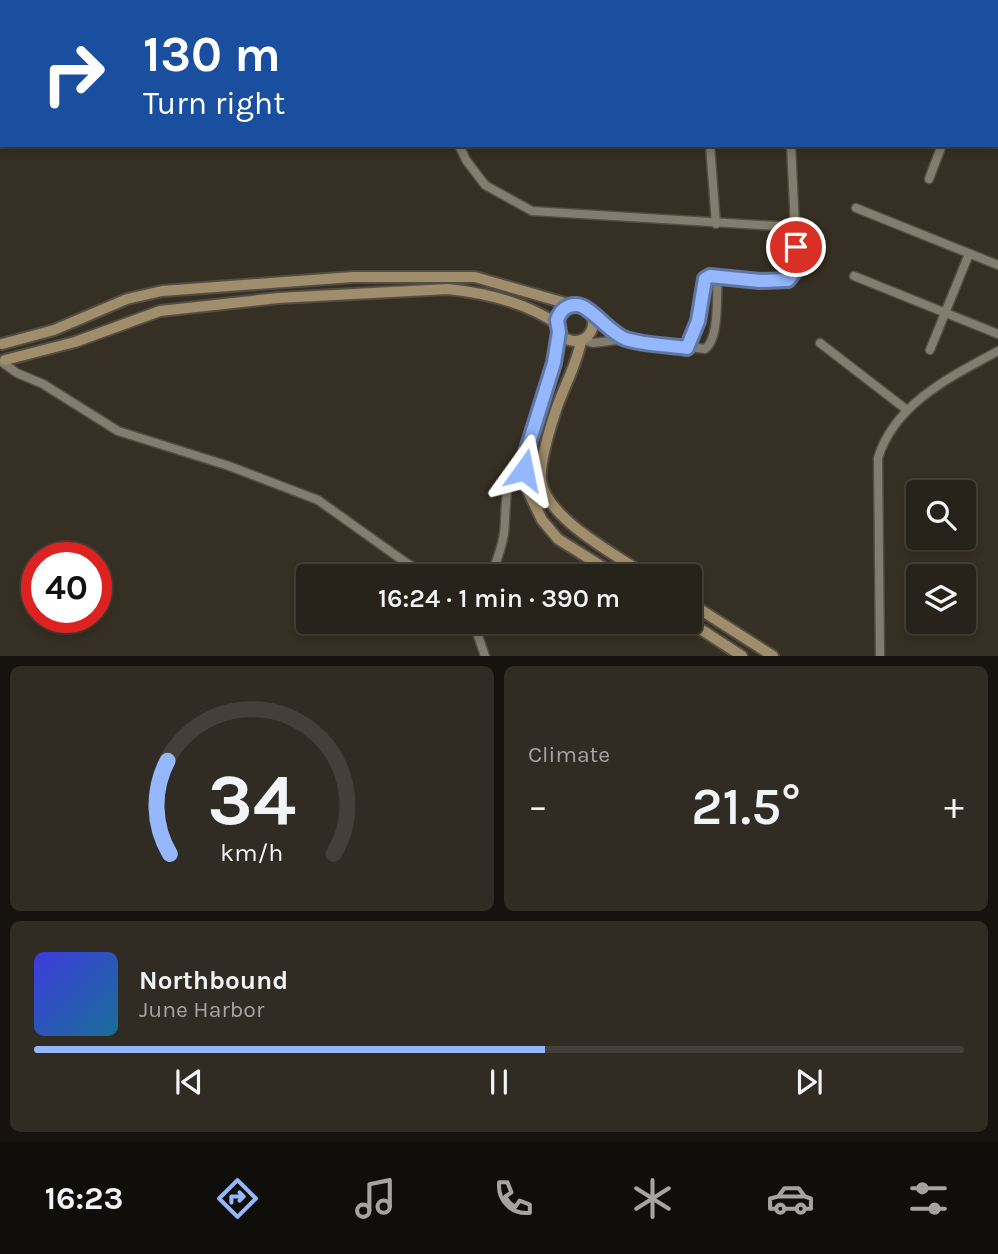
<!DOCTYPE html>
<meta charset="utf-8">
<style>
body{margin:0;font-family:Karla,sans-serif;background:#302b23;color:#f1f3f6;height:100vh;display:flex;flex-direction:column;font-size:26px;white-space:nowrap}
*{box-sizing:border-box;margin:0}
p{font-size:23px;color:#a5a4a2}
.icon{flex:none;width:38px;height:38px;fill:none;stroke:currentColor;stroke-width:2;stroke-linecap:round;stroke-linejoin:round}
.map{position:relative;height:656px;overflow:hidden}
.sheet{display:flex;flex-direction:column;gap:10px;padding:10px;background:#16130e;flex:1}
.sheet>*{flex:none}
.top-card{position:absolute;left:0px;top:0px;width:999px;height:147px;box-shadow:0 4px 10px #0003,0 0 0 2px #444039;background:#1a4fa0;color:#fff;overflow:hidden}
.buttons{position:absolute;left:906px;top:480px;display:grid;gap:14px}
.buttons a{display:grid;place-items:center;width:70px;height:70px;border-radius:7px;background:#28231a;box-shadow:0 4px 10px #0003,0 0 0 2px #444039;font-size:35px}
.speed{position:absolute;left:21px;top:542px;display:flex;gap:14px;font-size:35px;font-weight:700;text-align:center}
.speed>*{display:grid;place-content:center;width:91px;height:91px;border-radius:50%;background:#28231a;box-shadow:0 4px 10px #0003,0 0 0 2px #444039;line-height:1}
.speed .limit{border:10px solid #d22;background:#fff;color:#111}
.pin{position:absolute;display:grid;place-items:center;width:60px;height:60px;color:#fff;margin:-30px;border:4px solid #fff;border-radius:50%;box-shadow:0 2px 7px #0007}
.me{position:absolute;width:77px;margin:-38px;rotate:12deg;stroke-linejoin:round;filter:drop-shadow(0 0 5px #0008)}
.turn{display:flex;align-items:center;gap:24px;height:147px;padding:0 28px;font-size:32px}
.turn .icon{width:91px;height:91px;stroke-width:2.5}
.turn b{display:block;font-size:49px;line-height:60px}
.big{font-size:52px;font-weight:600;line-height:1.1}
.sheet .card{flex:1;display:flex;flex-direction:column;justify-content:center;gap:10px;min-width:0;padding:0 24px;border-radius:10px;background:#302b23}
.sheet .dial{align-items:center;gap:0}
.dial svg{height:182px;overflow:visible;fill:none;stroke:#444039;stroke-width:7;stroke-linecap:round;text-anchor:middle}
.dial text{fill:#f1f3f6;stroke:none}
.song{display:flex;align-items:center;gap:21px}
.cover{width:84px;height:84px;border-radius:10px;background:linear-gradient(135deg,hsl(240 70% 55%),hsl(200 70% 35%))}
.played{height:7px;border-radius:4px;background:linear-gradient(90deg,#94b7fd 55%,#444039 55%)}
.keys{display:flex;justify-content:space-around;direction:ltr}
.heat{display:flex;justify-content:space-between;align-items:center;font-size:38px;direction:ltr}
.sheet .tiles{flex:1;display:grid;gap:10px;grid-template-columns:1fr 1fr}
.card:last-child{grid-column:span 2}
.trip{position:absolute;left:296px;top:564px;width:406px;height:70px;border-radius:7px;background:#28231a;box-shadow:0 4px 10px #0003,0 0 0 2px #444039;font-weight:600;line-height:70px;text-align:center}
.tabs{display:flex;height:112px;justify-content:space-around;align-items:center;background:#100e0a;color:#a5a4a2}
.tabs .icon{width:49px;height:49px}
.tabs .selected{color:#94b7fd}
.tabs b{font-size:32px;color:#f1f3f6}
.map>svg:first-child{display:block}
</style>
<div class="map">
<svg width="998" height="656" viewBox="0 0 998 656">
<rect width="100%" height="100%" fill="#362f23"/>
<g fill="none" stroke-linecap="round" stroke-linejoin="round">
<defs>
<g id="street">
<polyline points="389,0 391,2"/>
<polyline points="614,0 618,2"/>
<polyline points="929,0 934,2"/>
<polyline points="485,2 487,0"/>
<polyline points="815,2 816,0"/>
<polyline points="869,2 870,0"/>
<polyline points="994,2 995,0"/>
<polyline points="0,30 2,30"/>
<polyline points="459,145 466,160 485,185 532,211 794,227"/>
<polyline points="710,145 716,224"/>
<polyline points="929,179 942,145"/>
<polyline points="856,208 998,265"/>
<polyline points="854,276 998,334"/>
<polyline points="592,315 626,339"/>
<path d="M584,340L593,343L626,339L705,349C720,338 716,295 718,277"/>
<polyline points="820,343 907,410"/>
<polyline points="687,348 698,321 701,288 707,277 777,281 788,280 797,268 791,145"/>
<polyline points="930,350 969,254"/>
<polyline points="3,363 17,373 43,384 118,431 229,466 318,500 405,562 429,576"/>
<path d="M491,576C496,563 502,547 504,533C507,511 502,471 524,459"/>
<polyline points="473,621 485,656"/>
<path d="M880,656L878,458C895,403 952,376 998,351"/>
</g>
<g id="secondary">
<circle cx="575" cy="323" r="18"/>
<polyline points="559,332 553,363 524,459 526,487 542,520 558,539 617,576"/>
<path d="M581,341C577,364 565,384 557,407C551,425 539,462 541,480C546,519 617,555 647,576"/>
<polyline points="2,344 54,330 127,299 162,291 353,277 475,277 572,305"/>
<path d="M5,360L75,342L160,311L278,298L448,289C486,293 525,302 557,324"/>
<polyline points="690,603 773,656"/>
<polyline points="688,621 742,656"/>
</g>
</defs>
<use href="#street" stroke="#534d43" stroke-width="11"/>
<use href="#secondary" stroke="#534d43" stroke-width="14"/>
<use href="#street" stroke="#847c6e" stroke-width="8"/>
<use href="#secondary" stroke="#9f8d6b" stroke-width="10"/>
</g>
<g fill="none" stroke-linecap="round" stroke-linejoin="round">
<defs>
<path id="route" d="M524,470V459L554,363L559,332L557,320C560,311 567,304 577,305C591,306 609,333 626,339C645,345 667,345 687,348L698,321L705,279L710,276L760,281L788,280L797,268L796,247"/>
</defs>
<use href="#route" stroke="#6077a4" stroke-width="18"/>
<use href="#route" stroke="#94b7fd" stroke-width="12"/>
</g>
</svg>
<div class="buttons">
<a><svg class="icon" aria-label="search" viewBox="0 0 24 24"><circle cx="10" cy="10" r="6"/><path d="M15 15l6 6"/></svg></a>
<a><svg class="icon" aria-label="layers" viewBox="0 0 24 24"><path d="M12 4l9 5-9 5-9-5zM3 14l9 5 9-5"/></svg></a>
</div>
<div class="speed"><div class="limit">40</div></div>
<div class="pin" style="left:796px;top:247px;background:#d93025"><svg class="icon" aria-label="arrive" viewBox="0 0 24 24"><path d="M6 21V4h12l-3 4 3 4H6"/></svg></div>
<svg class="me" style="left:524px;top:470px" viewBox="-20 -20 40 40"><path d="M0-17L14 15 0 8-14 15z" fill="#94b7fd" stroke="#fff" stroke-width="4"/></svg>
<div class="trip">16:24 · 1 min · 390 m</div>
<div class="top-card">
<div class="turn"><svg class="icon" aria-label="right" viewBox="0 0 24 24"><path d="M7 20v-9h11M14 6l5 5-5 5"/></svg><div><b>130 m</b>Turn right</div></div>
</div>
</div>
<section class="sheet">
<div class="tiles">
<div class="card dial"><svg viewBox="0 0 100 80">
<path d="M14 69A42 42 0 1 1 86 69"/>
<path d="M14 69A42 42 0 0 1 13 28" stroke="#94b7fd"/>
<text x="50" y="56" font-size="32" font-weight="700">34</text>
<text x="50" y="72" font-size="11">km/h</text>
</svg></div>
<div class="card"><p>Climate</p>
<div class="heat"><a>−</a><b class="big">21.5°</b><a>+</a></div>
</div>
<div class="card">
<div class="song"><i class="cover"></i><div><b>Northbound</b><p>June Harbor</p></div></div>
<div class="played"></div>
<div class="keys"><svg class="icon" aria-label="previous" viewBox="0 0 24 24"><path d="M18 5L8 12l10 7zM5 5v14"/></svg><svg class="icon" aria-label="pause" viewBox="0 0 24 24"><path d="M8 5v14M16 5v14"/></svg><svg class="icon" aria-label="next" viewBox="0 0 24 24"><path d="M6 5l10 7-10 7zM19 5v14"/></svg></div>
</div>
</div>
</section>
<nav class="tabs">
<b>16:23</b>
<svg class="icon selected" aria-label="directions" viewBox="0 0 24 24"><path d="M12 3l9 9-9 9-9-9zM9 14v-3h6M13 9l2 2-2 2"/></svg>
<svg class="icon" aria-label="music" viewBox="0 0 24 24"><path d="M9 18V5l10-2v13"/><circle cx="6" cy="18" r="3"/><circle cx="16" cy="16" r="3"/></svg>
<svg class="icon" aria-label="phone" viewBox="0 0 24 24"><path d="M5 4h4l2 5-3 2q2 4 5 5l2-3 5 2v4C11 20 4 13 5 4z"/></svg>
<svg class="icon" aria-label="climate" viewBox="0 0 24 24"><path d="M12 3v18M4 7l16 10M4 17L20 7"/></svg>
<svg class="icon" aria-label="car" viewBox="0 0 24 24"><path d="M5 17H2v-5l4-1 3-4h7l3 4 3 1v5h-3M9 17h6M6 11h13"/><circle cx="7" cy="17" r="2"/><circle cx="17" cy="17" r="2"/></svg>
<svg class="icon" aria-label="filters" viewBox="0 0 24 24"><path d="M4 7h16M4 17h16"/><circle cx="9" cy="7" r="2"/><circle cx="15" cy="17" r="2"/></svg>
</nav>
